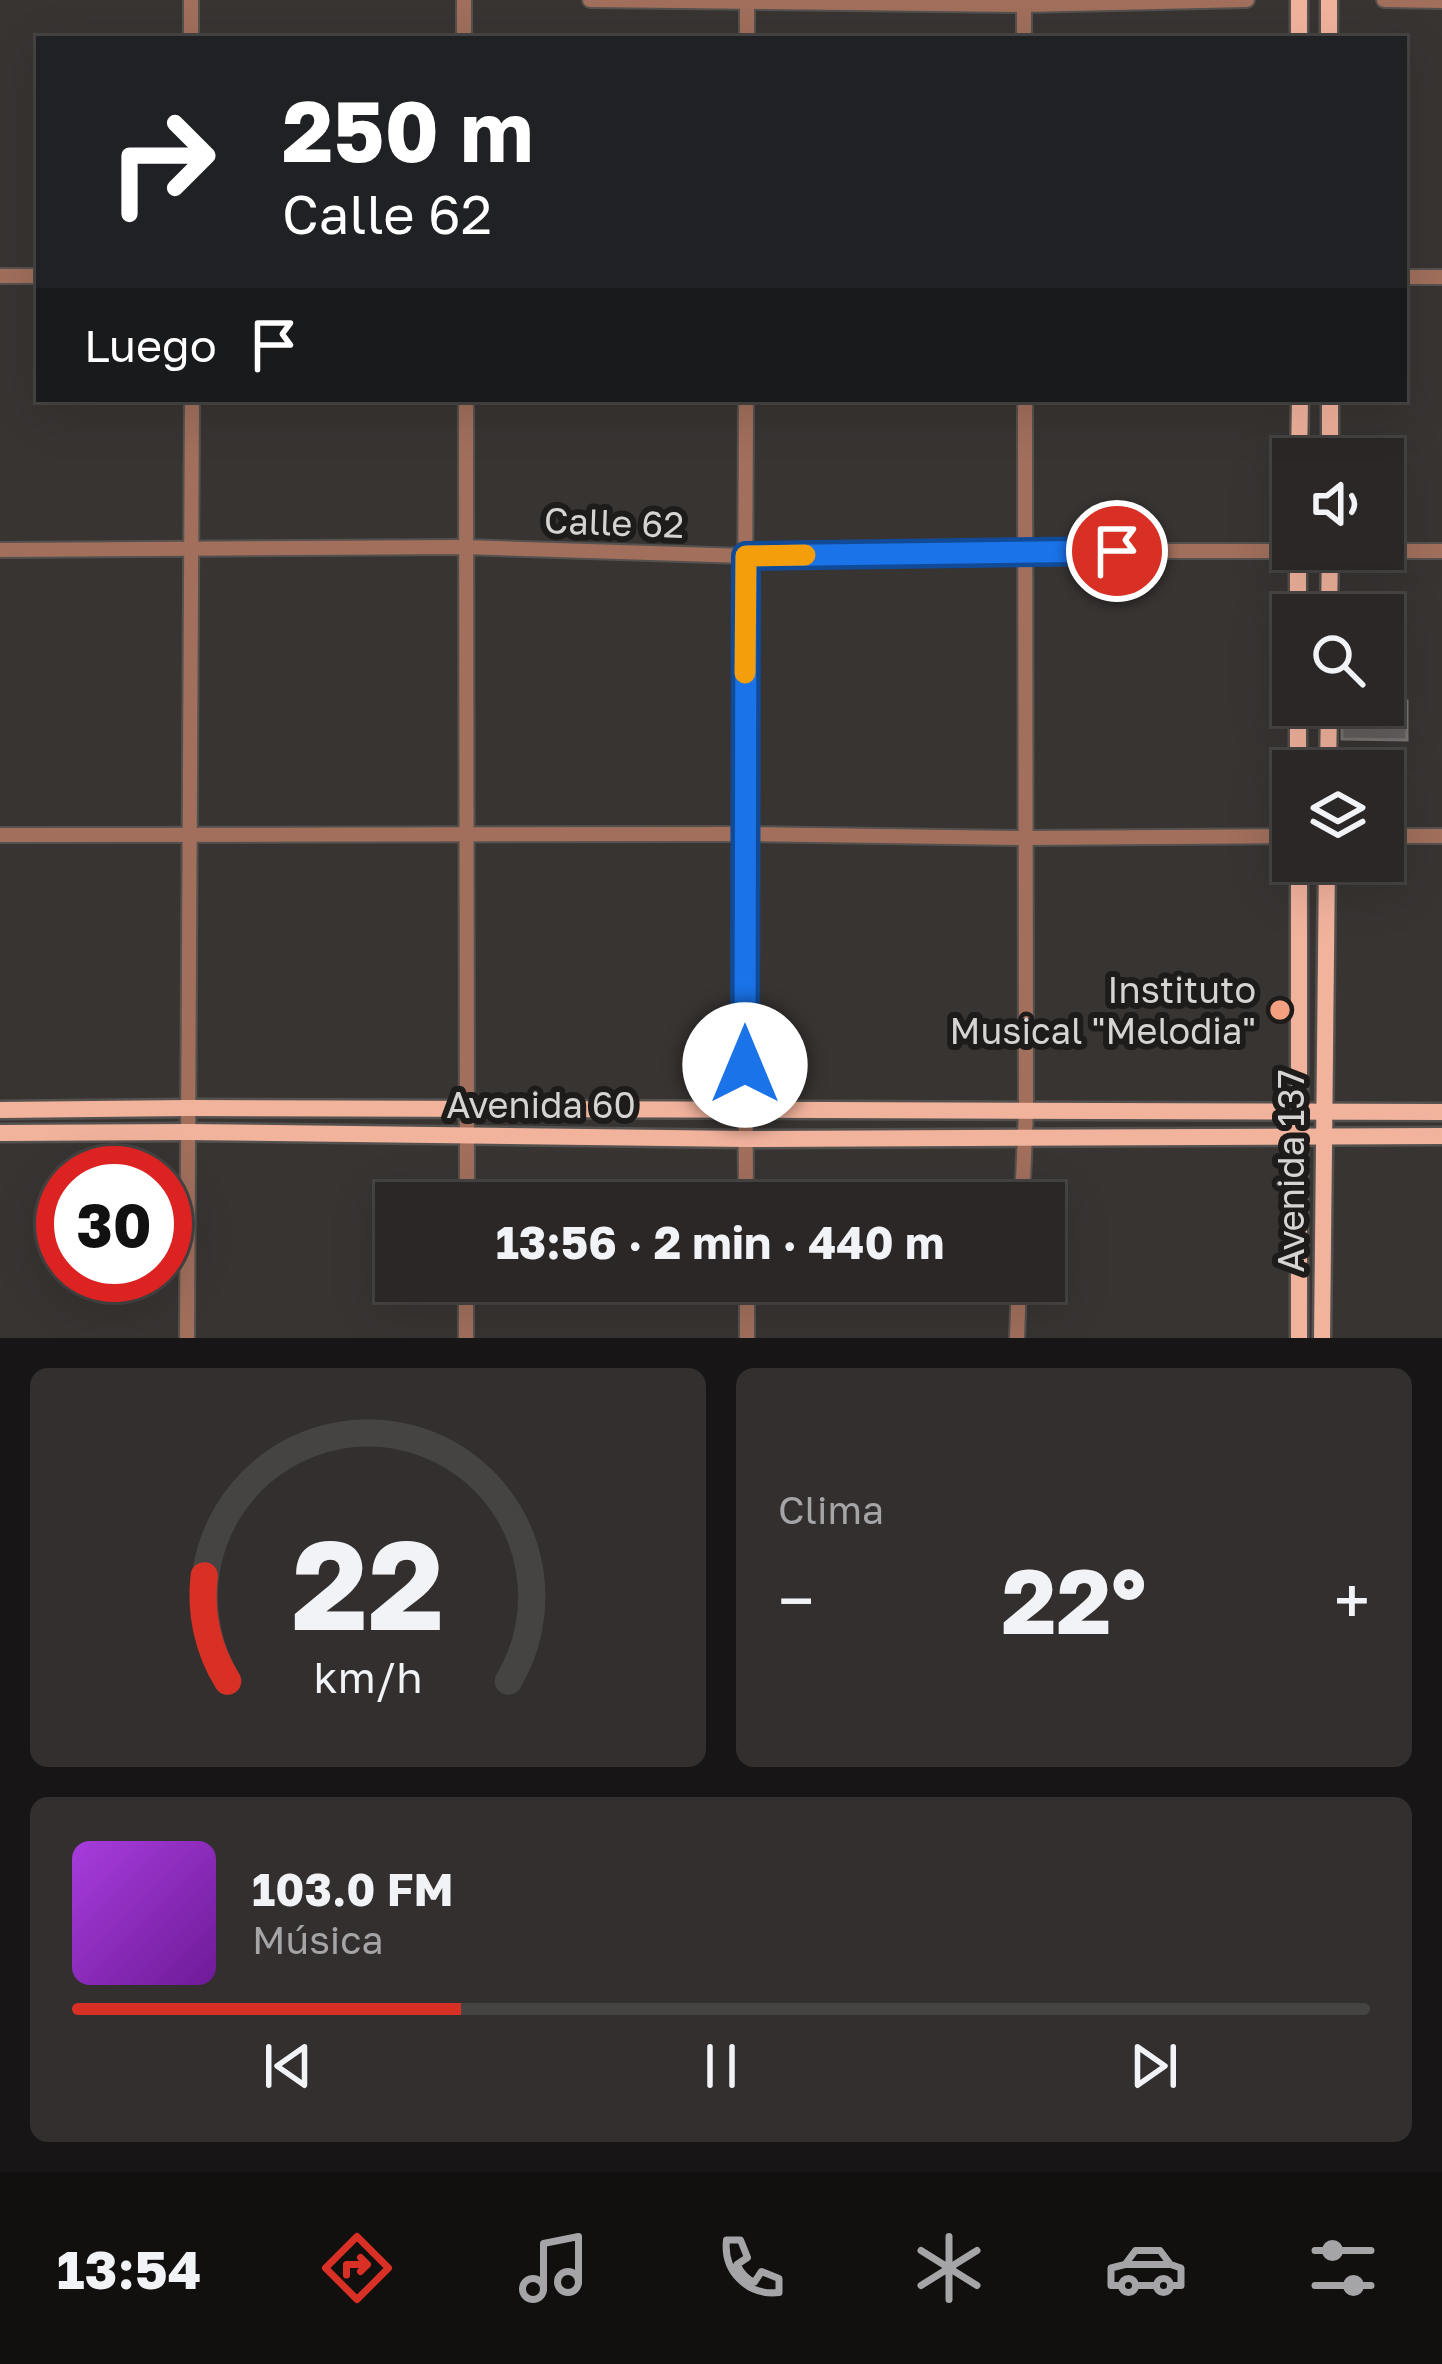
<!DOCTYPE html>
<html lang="es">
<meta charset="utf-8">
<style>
body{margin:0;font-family:"Golos Text",sans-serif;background:#322f2e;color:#f1f3f6;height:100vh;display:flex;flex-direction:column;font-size:45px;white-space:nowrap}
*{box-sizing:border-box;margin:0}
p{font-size:39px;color:#a5a5a7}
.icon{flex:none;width:66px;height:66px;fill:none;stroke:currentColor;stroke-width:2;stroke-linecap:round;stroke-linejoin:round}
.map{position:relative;height:1338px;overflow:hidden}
.drawer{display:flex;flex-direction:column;gap:30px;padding:30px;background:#171515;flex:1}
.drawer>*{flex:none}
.banner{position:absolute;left:36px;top:36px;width:1371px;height:366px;border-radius:0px;box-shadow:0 12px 48px #0002,0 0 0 3px #464443;background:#202124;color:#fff;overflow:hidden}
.buttons{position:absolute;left:1272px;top:438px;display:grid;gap:24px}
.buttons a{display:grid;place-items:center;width:132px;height:132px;border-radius:0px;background:#2a2726;box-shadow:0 12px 48px #0002,0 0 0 3px #464443;font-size:60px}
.speed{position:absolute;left:36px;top:1146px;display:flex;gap:24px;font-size:60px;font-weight:700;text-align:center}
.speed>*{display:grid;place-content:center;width:156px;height:156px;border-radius:50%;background:#2a2726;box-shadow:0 12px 48px #0002,0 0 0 3px #464443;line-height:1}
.speed .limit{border:18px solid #d22;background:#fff;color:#111}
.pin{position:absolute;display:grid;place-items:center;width:102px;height:102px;color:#fff;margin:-51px;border:6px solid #fff;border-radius:50%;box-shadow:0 3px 12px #0007}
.me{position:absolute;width:132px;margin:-66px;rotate:0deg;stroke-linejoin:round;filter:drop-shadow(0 0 9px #0008)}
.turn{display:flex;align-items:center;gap:42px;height:252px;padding:0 48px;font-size:54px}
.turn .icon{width:156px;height:156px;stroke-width:2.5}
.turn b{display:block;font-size:84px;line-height:102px}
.then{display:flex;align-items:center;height:114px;padding:0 48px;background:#0003;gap:24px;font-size:45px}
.big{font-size:90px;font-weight:700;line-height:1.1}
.drawer .widget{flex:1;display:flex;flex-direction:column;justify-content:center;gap:18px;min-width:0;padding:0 42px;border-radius:18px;background:#322f2e}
.drawer .dial{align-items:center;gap:0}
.dial svg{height:312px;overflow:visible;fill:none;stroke:#464443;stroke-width:7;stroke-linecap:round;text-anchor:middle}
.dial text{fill:#f1f3f6;stroke:none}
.song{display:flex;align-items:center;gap:36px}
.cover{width:144px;height:144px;border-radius:18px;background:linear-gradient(135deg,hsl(280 70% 55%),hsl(280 70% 35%))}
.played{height:12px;border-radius:6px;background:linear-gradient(90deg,#d93025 30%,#464443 30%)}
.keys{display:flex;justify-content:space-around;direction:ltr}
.heat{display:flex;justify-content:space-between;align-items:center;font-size:66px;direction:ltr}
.drawer .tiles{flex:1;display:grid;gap:30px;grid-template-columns:1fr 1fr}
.widget:last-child{grid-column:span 2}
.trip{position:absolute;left:375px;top:1182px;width:690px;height:120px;border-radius:0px;background:#2a2726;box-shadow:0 12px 48px #0002,0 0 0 3px #464443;font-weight:700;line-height:120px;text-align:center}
.tabs{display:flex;height:192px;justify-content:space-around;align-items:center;background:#11100f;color:#a5a5a7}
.tabs .icon{width:84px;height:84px}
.tabs .on{color:#d93025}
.tabs b{font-size:54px;color:#f1f3f6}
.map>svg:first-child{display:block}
</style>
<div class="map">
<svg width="1442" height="1338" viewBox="0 0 1442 1338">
<rect width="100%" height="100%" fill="#383432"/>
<polygon fill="#635e5d" stroke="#787472" stroke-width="3" points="1383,701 1407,701 1407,740 1342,739 1342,705 1383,705"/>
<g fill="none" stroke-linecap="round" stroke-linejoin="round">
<defs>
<g id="minor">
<polyline points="191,0 191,39"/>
<polyline points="464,0 464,39"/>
<polyline points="590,0 1024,5 1247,0"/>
<polyline points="1384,0 1442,1"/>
<polyline points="747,39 747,0"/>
<polyline points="1024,39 1024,0"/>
<polyline points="0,276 39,276"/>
<polyline points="1404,277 1442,277"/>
<polyline points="466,399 467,1203"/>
<polyline points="0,550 464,547 745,556 1027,551 1442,551"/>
<polyline points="0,835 744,834 1024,838 1293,836"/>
<polyline points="1383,836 1442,836"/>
<polyline points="746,1203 744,834 746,399"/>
<polyline points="1022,1203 1026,1111 1025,399"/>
<polyline points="747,1281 747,1338"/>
<polyline points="187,1338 192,399"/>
<polyline points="466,1338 466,1281"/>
<polyline points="1017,1338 1019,1281"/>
</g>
<g id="major">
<polyline points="1299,0 1299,39"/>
<polyline points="1329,0 1329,39"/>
<polyline points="1330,399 1330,459"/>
<polyline points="1299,459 1300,399"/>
<polyline points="1298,615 1298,549"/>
<polyline points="1329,615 1330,549"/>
<polyline points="1298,705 1298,771"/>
<polyline points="1328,771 1329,705"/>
<polyline points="1299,861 1299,1338"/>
<polyline points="0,1110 188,1108 1442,1112"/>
<polyline points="0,1133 188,1132 745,1139 1442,1136"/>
<polyline points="1322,1338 1327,861"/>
</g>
</defs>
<use href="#minor" stroke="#54514f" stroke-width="18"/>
<use href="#major" stroke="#54514f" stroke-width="21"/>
<use href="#minor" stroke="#a16f5c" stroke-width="14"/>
<use href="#major" stroke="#f2b39d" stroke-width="16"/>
</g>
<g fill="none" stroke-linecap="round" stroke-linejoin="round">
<defs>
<polyline id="route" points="745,1065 746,556 1117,551"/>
</defs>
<use href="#route" stroke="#114b97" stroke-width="30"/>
<use href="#route" stroke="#1a73e8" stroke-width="21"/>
<polyline stroke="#f59e0b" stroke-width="21" points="745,673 746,556 805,555"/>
</g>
<circle fill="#f3a081" stroke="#1e1c1b" stroke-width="4.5" cx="1280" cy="1010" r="12"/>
<g text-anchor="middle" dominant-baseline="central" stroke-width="12" stroke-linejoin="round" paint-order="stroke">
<g font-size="36" fill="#d6d4d3" stroke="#1e1c1b">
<text transform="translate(614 522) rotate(2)">Calle 62</text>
<text x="541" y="1104">Avenida 60</text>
<text transform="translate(1290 1171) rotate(-90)">Avenida 137</text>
</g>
<g font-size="36" fill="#d6d4d3" stroke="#1e1c1b" text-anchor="end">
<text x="1256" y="989">Instituto<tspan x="1256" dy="41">Musical "Melodia"</tspan></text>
</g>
</g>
</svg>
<div class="buttons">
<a><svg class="icon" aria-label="sound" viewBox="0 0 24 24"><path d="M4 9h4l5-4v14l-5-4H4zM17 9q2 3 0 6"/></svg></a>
<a><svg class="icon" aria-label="search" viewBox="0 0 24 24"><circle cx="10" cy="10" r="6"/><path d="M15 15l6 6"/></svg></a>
<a><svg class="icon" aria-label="layers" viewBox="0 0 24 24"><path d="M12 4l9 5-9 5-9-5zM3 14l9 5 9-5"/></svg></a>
</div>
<div class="speed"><div class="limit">30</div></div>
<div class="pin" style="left:1117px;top:551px;background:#d93025"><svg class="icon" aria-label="arrive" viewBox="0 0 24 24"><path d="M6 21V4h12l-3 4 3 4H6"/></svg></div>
<svg class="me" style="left:745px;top:1065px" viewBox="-20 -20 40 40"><circle r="19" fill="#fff"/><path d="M0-13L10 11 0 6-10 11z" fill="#1a73e8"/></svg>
<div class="trip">13:56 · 2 min · 440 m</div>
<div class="banner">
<div class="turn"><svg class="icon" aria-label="right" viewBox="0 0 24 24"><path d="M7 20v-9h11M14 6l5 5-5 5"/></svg><div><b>250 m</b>Calle 62</div></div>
<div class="then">Luego<svg class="icon" aria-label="arrive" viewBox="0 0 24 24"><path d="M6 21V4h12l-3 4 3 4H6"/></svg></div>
</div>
</div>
<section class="drawer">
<div class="tiles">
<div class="widget dial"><svg viewBox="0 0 100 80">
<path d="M14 69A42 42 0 1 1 86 69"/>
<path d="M14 69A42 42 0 0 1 8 42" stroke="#d93025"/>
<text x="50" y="56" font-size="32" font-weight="700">22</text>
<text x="50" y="72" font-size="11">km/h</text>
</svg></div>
<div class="widget"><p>Clima</p>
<div class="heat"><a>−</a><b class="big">22°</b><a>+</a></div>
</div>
<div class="widget">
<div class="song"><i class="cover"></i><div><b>103.0 FM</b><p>Música</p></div></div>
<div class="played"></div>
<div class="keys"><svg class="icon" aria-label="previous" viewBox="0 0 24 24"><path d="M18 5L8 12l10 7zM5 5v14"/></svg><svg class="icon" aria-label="pause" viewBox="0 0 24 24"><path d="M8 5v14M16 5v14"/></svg><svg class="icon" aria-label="next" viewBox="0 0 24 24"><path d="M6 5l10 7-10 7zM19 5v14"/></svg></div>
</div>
</div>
</section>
<nav class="tabs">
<b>13:54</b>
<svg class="icon on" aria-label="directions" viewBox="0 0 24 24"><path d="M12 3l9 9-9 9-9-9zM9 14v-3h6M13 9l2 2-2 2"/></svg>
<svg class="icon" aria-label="music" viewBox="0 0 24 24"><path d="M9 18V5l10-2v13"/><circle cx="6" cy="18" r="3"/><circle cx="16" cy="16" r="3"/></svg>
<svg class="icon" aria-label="phone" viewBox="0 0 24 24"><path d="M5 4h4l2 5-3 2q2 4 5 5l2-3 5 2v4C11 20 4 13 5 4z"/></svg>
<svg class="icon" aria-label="climate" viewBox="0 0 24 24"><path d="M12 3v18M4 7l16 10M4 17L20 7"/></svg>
<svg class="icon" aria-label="car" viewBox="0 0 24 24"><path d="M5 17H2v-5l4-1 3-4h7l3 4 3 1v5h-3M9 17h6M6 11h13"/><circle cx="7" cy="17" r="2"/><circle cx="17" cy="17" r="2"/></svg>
<svg class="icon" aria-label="filters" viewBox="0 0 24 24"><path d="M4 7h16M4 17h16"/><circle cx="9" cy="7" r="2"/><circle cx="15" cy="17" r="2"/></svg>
</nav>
